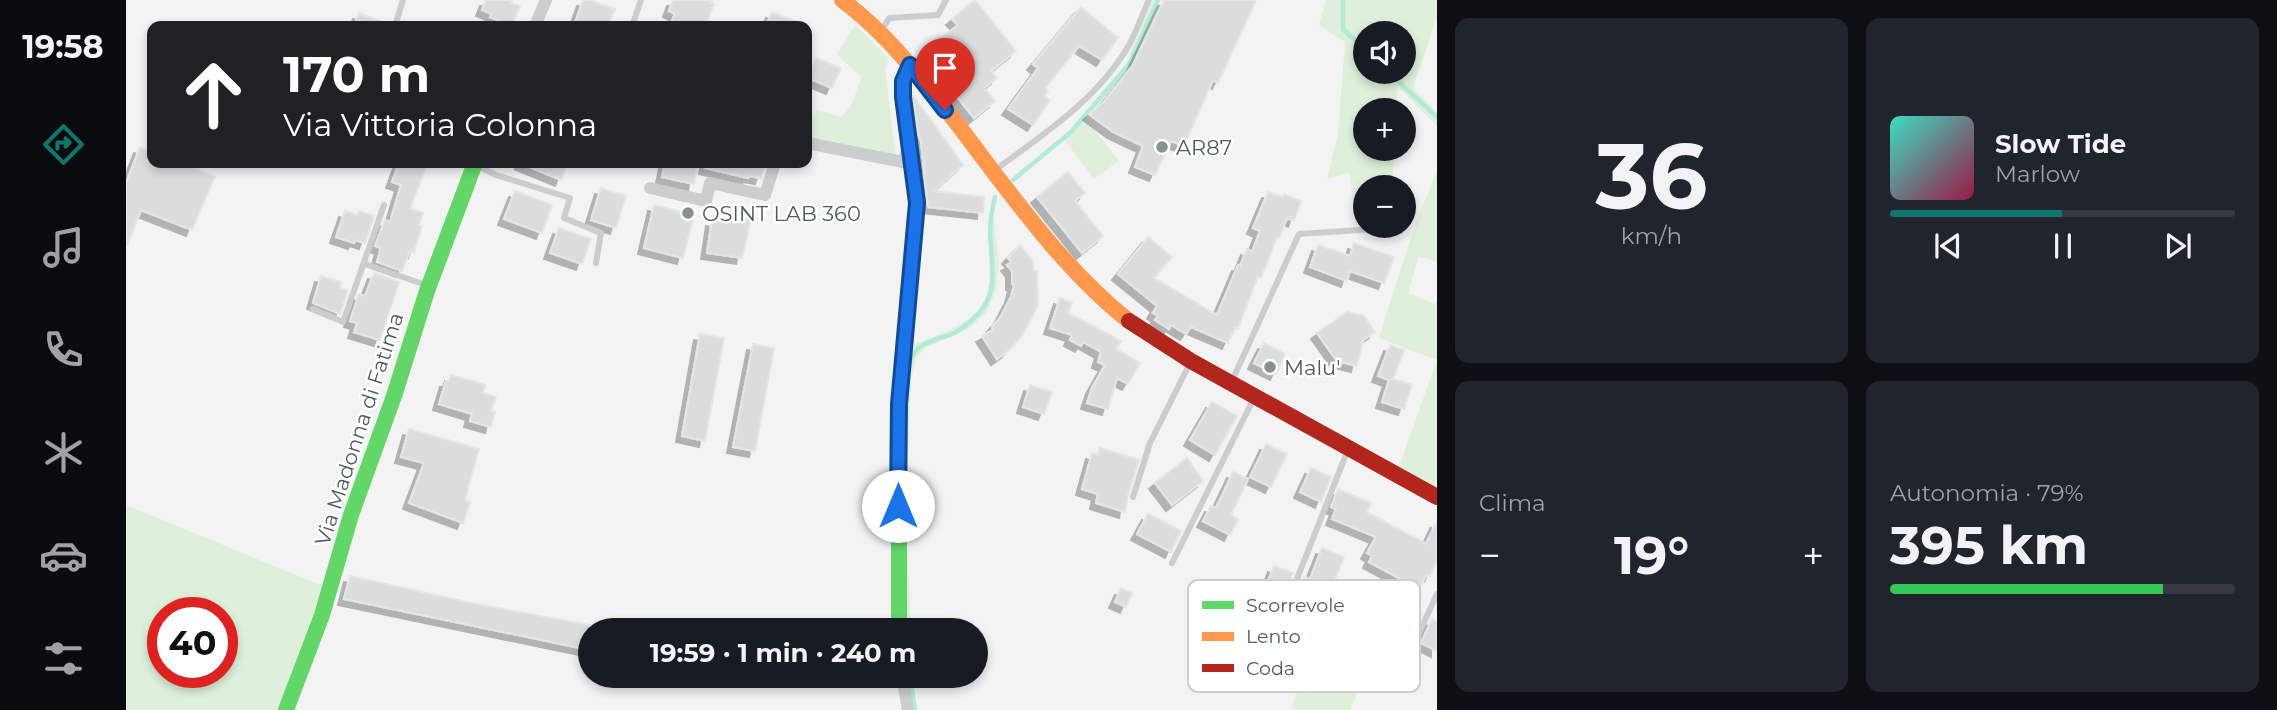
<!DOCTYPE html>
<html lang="it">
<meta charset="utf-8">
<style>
body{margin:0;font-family:Montserrat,sans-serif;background:#20242c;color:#f1f3f6;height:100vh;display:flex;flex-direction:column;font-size:26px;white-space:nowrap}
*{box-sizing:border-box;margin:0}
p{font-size:23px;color:#9ea1a6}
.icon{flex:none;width:38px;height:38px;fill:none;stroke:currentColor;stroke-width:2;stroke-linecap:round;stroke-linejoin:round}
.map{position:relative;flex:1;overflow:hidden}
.drawer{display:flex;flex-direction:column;gap:18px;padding:18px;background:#0d0f14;width:840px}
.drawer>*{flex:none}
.hud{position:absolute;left:21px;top:21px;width:665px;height:147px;border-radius:14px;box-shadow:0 4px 10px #0003;background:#202124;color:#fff;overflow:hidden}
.tools{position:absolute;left:1227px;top:21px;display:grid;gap:14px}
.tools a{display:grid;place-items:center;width:63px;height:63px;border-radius:50%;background:#171b24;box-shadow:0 4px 10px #0003;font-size:35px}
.speed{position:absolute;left:21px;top:597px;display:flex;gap:14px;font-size:35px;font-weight:700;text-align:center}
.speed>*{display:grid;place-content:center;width:91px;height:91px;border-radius:50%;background:#171b24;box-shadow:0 4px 10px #0003;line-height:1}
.speed .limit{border:10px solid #d22;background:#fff;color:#111}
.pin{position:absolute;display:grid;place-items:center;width:60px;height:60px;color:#fff;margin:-72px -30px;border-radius:50% 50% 50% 0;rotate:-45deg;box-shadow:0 0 7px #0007}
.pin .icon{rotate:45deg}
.me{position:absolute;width:77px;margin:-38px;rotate:0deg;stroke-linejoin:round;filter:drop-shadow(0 0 5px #0008)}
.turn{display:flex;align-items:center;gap:24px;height:147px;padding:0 21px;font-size:32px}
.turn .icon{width:91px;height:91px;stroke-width:2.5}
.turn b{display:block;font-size:49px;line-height:60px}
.big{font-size:52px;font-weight:700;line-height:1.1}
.drawer .widget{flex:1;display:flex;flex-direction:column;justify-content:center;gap:10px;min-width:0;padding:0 24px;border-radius:14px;background:#20242c}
.drawer .dial{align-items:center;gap:0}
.dial b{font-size:91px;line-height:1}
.song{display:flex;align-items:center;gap:21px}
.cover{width:84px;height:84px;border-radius:10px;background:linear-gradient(135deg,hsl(170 70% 55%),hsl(340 70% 35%))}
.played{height:7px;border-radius:4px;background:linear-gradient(90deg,#0f766e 50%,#363941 50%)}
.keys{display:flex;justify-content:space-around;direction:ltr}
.heat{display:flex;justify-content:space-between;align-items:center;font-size:38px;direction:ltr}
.charge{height:10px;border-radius:5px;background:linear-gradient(90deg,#34c759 79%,#363941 0)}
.drawer .tiles{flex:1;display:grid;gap:18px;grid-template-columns:repeat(2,1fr)}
.trip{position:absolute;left:452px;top:618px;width:410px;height:70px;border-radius:35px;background:#171b24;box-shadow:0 4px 10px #0003;font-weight:700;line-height:70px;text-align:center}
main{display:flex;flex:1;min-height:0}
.menu{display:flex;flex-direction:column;width:126px;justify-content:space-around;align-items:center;background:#090b0e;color:#9ea1a6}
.menu .icon{width:49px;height:49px}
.menu .on{color:#0f766e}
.menu b{font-size:32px;color:#f1f3f6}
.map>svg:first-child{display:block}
</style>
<main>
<nav class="menu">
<b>19:58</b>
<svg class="icon on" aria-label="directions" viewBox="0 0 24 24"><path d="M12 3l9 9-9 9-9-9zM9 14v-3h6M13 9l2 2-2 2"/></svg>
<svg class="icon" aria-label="music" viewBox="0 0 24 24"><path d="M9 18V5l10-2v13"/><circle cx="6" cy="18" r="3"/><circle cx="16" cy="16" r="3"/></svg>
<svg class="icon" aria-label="phone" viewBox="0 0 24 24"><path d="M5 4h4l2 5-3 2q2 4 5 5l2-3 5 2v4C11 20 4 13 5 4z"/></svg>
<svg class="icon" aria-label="climate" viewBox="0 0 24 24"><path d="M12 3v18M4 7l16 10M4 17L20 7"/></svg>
<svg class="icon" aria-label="car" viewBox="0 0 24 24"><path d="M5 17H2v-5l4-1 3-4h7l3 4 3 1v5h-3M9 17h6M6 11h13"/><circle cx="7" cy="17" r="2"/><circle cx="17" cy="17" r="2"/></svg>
<svg class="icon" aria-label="filters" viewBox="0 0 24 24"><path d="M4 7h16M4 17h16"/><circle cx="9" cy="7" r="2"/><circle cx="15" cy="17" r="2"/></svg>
</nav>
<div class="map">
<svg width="1311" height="710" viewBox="0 0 1311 710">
<defs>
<filter id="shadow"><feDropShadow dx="-6" dy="6" stdDeviation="0" flood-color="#0004"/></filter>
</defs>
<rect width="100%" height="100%" fill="#f3f3f3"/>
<g fill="#def0da" fill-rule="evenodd">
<polygon points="1027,0 1035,0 1004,67 959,118 993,161 968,179 938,139 959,119 955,116 1000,64"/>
<path d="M1200,0H1311V17L1287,88L1311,112V126L1272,87L1270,110H1239V149H1268L1266,187H1239V223H1229L1224,172L1201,179L1212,134L1219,42L1193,25ZM1239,33H1278V72H1239Z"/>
<polygon points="729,25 763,58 759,69 770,159 681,138 681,114 689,117 691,110 716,117 727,102 735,77 711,54"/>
<polygon points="1311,171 1311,262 1293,256 1282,293 1309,304 1311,300 1311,478 1308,488 1273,467 1311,360 1253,338 1289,225"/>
<path d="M862,221H868L873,263L870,290L861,312L844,328L801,347L790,357L785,382L780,528L785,630H778L781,348C811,334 864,322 864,280C864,261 862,241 862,221Z"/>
<path d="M0,505L197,586L153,710H0ZM37,612H96V672H37Z"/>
<polygon points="1216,588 1267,608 1224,710 1164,710"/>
</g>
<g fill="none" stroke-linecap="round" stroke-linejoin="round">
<g stroke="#b1ebd5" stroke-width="4.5">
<polyline points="1217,0 1217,29 1239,50"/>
<polyline points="1262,72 1311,117"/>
<polyline points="887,180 945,132 1004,63 1032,0"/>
<path d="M785,360C791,341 812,340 828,333C840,327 853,315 860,303C871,283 865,256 864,234C864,221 866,209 869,197"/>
<polyline points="784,676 789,710"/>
</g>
</g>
<g fill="#dbdcdc" stroke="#e4e5e6" stroke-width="2" filter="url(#shadow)">
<polygon points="360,0 386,0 385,3 394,6 386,25 364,17 366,14 356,10"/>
<polygon points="457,0 464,0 489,9 482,26 448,26"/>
<polygon points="547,0 587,0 585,3 588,4 579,26 544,26 549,14 543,11"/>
<polygon points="849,0 890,51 865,71 871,78 858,88 869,101 848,118 804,63 825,47 817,37 832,25 826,19"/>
<polygon points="1038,0 1130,0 1092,83 1087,80 1058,146 1045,141 1029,175 1009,167 1017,146 987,132 963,114 976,104 1007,65"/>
<polygon points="955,7 992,38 976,60 953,46 919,88 922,91 919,96 924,100 907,125 882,109 912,68 907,64"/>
<polygon points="646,12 681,26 640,26"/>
<polygon points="233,13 263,25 263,26 228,26"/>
<polygon points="690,58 715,68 706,88 682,78"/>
<polygon points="787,95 837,165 807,191 858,197 857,213 802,207 795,141 792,134"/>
<polygon points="14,147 26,152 26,163 55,163 89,176 66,230 15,210 1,246 0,183"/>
<polygon points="273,163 286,163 300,168 284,208 297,213 293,225 296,226 288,252 284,250 276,271 251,262 255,248 249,246 259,220 264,222 275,185 266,182"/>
<polygon points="394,163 442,163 435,180"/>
<polygon points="539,163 572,163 568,184 536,177"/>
<polygon points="580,163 640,163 635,178 623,176 622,178 579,168"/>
<polygon points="942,172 959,193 949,201 977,236 956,253 911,197"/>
<polygon points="475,188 500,196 490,228 465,220"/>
<polygon points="389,191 426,205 416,233 378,219"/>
<polygon points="1142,192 1157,197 1158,194 1175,201 1168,221 1161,218 1153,238 1151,237 1135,278 1132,276 1112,328 1109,327 1102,343 1065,327 1060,334 1045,325 1043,329 1029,320 1032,316 1027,313 1031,306 992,274 1022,237 1046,257 1028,278 1091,315 1112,265 1114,266 1121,249 1126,252 1134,231 1127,228"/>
<polygon points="528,205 568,215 557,258 518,248"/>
<polygon points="596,206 627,210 616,258 581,253 586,220 594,222"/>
<polygon points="219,211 231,215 233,211 248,216 239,243 229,240 228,243 210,237"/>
<polygon points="433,228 465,239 456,264 424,253"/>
<polygon points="1228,243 1268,257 1258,283 1224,271 1221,281 1184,267 1192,245 1224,256"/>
<polygon points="894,245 907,262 908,271 911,271 912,306 896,336 881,352 871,359 856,336 867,330 866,327 874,318 885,297 888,285 886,284 886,271 881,265 886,262 882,258"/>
<polygon points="248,273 273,282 254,340 228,332 231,323 224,321 233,294 239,296"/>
<polygon points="195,276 215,282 213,288 222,290 214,314 187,303"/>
<polygon points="934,298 946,303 942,313 995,341 990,349 1014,363 1002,384 991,378 982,409 961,403 966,388 979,365 972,362 975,352 957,342 955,346 944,340 946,335 924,328"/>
<polygon points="1221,312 1238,316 1249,332 1237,340 1231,366 1211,361 1191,333"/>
<polygon points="574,334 598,338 579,441 556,436"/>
<polygon points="1138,343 1159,354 1150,374 1128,363"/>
<polygon points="627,344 648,348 629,451 607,447"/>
<polygon points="1264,345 1278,350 1267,379 1286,385 1278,409 1256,402 1263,380 1252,376"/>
<polygon points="325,375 359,385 357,393 370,397 365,411 369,412 365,427 344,421 346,414 313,404 320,381 323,381"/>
<polygon points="904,385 926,392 918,414 897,407"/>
<polygon points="1086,402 1111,416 1089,455 1064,440"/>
<polygon points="283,429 353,449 341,492 339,501 344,502 337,523 283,503 298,463 275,457"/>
<polygon points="1140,444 1161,454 1145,487 1124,477"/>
<polygon points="974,448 1013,460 1002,495 999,512 970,503 972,494 956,489 966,453 972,455"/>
<polygon points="1061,458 1077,481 1046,505 1029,483"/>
<polygon points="1185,468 1205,477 1195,502 1174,492"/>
<polygon points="1107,472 1122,479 1105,515 1112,519 1104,535 1077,521 1085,506 1090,508"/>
<polygon points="1212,489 1245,503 1241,512 1300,544 1311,521 1311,560 1304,576 1300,575 1290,596 1295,598 1289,611 1295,614 1286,636 1276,631 1268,647 1255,641 1282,583 1243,562 1246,556 1241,553 1250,537 1206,519 1210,509 1205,507"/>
<polygon points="1022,514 1055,531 1045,552 1011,534"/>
<polygon points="1196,548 1218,557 1192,622 1165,610 1178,577 1184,579"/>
<polygon points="1148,566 1167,573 1154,606 1135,599"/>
<polygon points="224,576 350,604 464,625 459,649 218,599"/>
<polygon points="995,589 1006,593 1000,607 989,602"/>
<polygon points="1306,619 1311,622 1311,651 1295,643"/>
</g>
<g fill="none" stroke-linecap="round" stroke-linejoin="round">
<g stroke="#cbcece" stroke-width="6">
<polyline points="269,26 277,0"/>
<polyline points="506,26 515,0"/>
<polyline points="756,30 763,18 812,15 820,0"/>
<polyline points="350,165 370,175 444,198 438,218 475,233 470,263"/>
<path d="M869,170C918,134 972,99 1003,45C1011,31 1016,15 1023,0"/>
<polyline points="239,264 300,285"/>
<polyline points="187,309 217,322 258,205"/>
<polyline points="1106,381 1173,234 1278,227"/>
<polyline points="1007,497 1024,443 1064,363"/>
<polyline points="1046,563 1127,400"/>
<polyline points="1160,607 1221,452"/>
<polyline points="1270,683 1311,594"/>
</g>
<g stroke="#cbcece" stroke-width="12">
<polyline points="409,26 420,0"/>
<polyline points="681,143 777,162 783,146"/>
<polyline points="784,144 777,81 784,65"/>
<polyline points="524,188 580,201 584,183 639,195 649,163"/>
<polyline points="776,676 782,710"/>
</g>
<g stroke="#63d668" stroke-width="16">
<polyline points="773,630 773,404 791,203 784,142"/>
<polyline points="160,710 196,615 225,515 268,396 301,291 349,163"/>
</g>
<path stroke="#ff974d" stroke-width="16" d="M716,0C758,31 789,71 822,112C878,184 931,264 1003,321"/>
<polyline stroke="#b3261e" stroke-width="16" points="1003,321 1065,361 1311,497"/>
</g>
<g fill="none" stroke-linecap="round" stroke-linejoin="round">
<defs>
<polyline id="route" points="772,506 773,404 791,203 777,97 777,81 784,65 819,110"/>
</defs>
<use href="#route" stroke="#114b97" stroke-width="18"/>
<use href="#route" stroke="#1a73e8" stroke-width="12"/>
</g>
<g fill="#869291" stroke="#fff" stroke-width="2.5">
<circle cx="1036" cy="147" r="7"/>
<circle cx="562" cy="213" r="7"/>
<circle cx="1144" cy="367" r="7"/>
</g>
<g text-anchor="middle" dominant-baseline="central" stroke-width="5" stroke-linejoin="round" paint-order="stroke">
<g font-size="21" fill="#4b5e5c" stroke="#fff" text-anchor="start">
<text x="1050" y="147">AR87</text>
<text x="576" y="213">OSINT LAB 360</text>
<text x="1158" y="367">Malu'</text>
</g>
<g font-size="21" fill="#4b5e5c" stroke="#fff">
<text transform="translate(233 429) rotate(-72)">Via Madonna di Fatima</text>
</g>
</g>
<rect x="1062" y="580" width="232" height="112" rx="10" fill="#fff" stroke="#c9cfce" stroke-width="2"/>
<rect x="1076" y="601" width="32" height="8" fill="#63d668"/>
<rect x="1076" y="632" width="32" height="9" fill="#ff974d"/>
<rect x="1076" y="664" width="32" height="8" fill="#b3261e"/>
<g font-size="19" fill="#4b5e5c">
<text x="1120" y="612">Scorrevole</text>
<text x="1120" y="643">Lento</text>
<text x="1120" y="675">Coda</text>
</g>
</svg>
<div class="tools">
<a><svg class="icon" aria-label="sound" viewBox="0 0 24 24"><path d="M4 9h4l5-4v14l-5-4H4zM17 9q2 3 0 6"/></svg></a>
<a>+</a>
<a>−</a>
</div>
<div class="speed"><div class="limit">40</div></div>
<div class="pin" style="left:819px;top:110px;background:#d93025"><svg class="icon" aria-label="arrive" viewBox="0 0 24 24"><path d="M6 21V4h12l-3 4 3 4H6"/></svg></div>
<svg class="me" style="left:772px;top:506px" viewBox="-20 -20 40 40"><circle r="19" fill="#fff"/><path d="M0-13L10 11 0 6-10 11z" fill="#1a73e8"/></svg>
<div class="trip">19:59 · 1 min · 240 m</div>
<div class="hud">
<div class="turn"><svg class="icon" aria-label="ahead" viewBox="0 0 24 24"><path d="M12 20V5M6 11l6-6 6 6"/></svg><div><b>170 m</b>Via Vittoria Colonna</div></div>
</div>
</div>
<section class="drawer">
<div class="tiles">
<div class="widget dial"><b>36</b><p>km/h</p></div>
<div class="widget">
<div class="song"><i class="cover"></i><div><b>Slow Tide</b><p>Marlow</p></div></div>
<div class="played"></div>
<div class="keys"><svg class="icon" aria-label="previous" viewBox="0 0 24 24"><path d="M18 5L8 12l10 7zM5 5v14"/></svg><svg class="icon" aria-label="pause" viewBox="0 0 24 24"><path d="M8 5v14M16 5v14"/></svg><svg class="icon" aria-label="next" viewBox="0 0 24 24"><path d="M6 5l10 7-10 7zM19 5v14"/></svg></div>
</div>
<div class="widget"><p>Clima</p>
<div class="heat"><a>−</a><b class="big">19°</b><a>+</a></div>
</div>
<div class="widget"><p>Autonomia · 79%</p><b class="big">395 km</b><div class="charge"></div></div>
</div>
</section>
</main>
